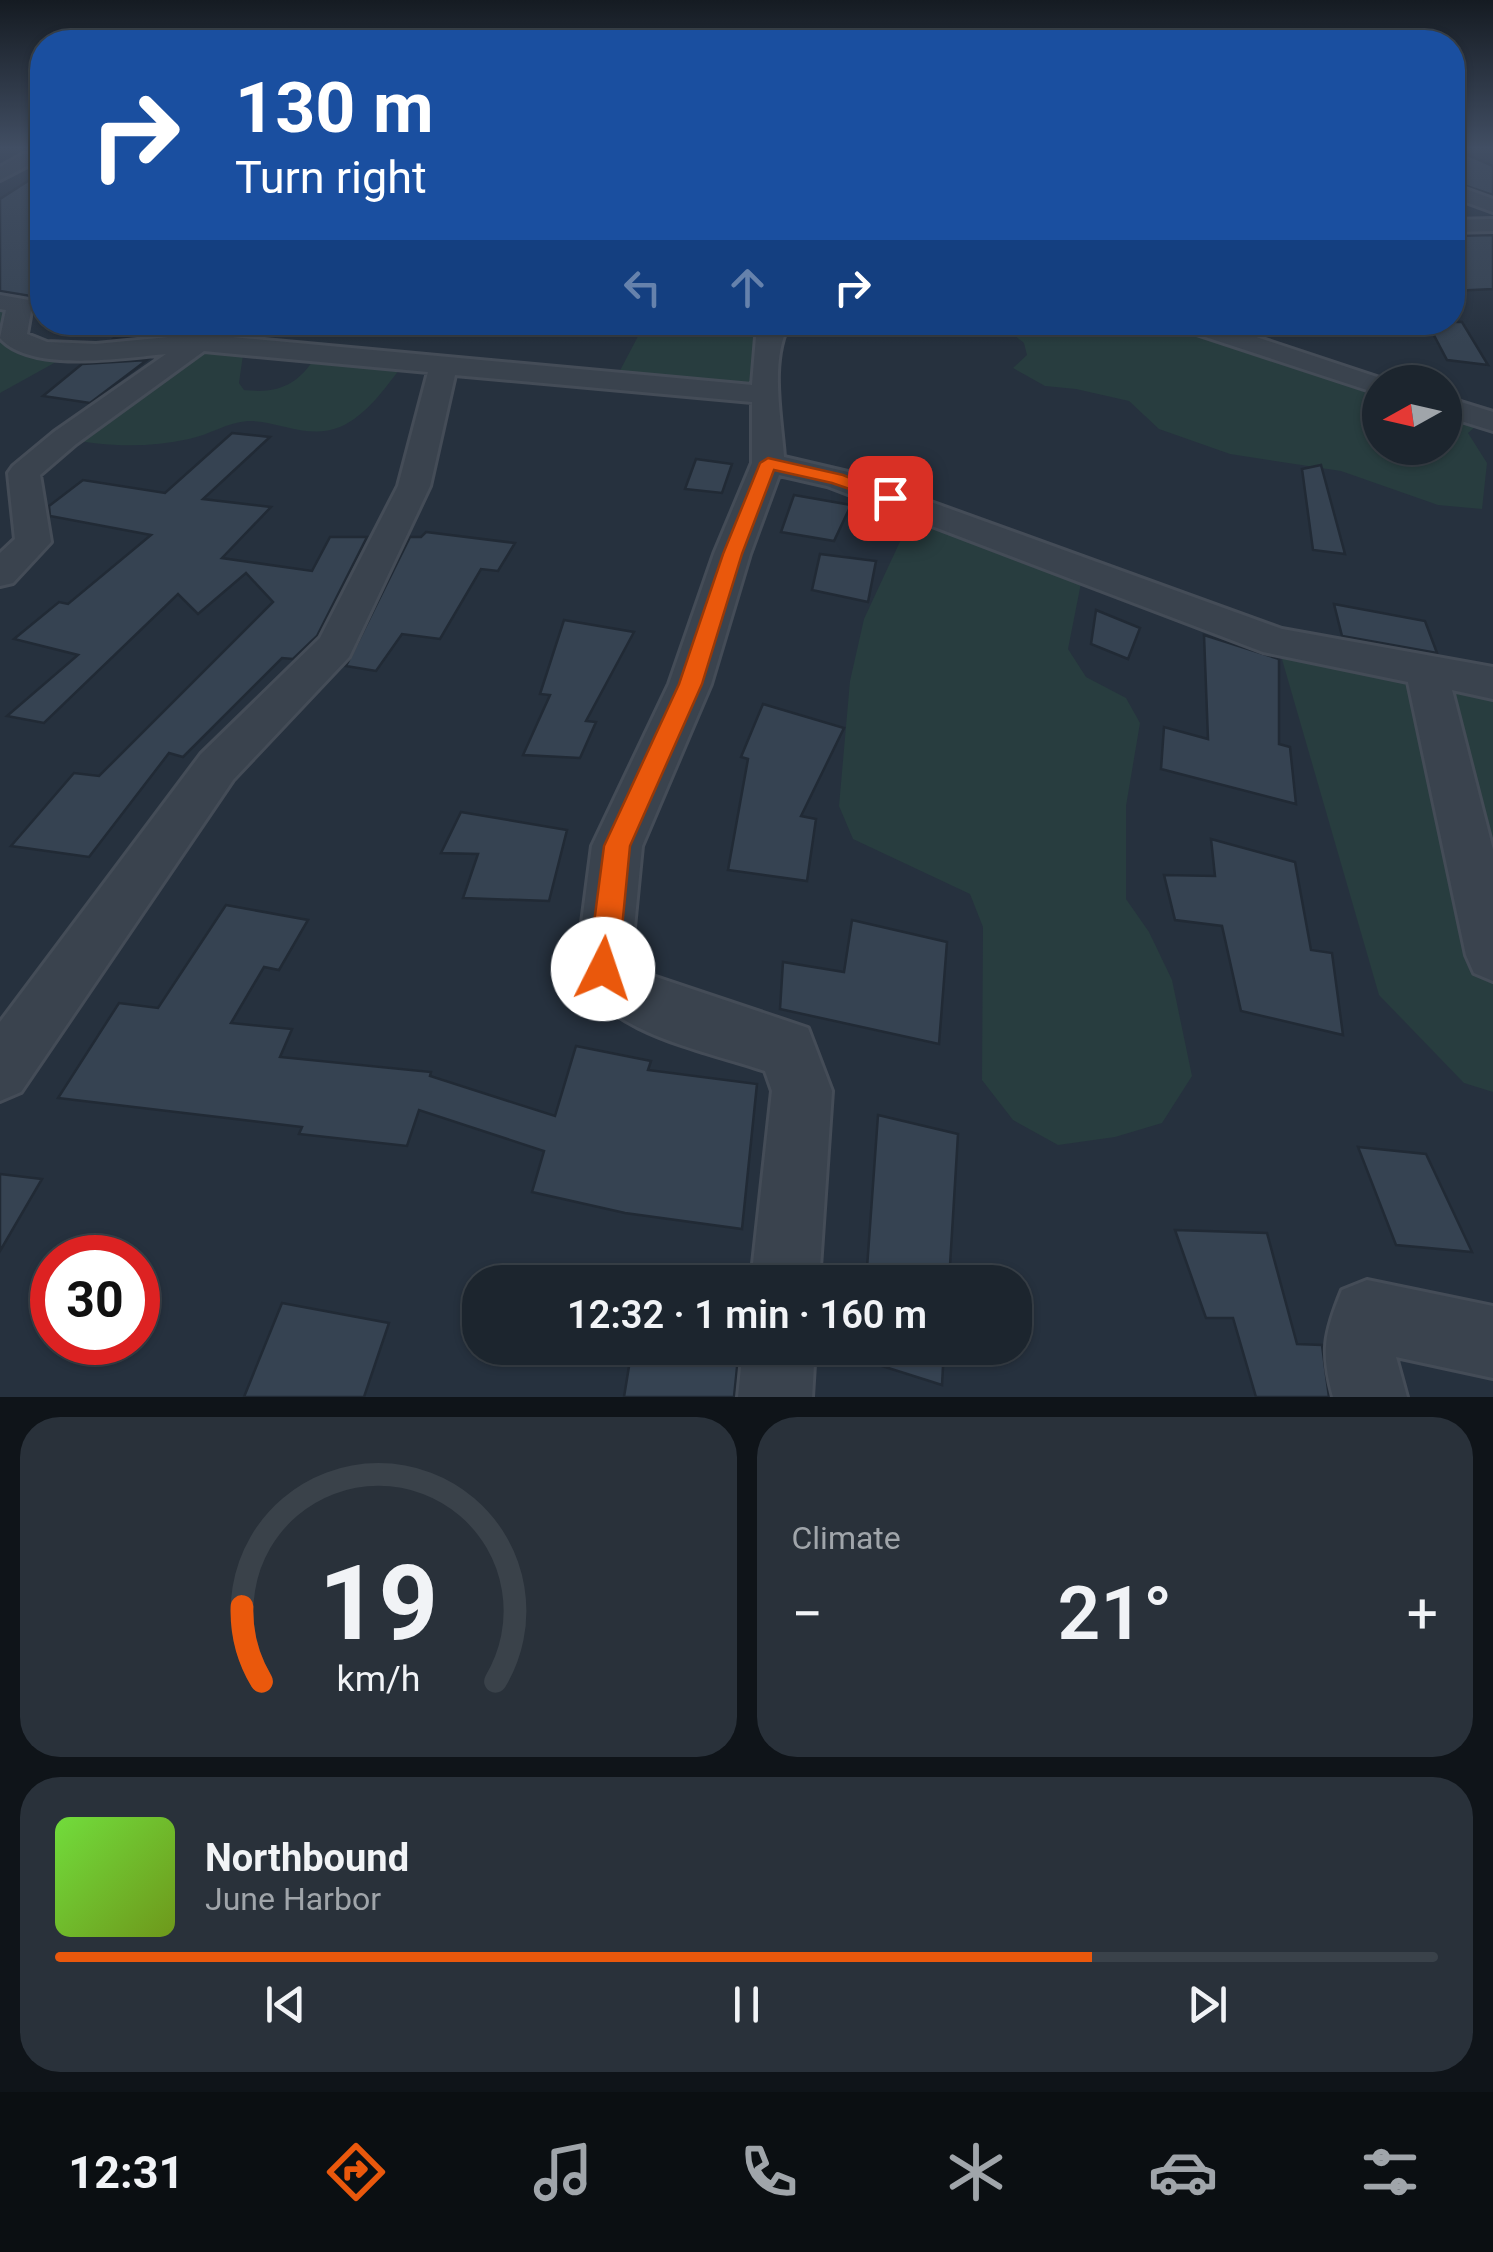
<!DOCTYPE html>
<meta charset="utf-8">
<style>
body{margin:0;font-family:Roboto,sans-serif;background:#29313a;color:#f1f3f6;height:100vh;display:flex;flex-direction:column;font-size:38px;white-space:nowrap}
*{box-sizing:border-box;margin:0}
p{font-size:32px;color:#a0a5aa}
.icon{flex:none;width:55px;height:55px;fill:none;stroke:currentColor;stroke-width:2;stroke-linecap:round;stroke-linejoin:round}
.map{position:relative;height:1397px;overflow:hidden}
.sheet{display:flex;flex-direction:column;gap:20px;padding:20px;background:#0f1419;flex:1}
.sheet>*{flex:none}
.hud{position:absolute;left:30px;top:30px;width:1435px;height:305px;border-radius:40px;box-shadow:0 2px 8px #0004,0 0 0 2px #3a424a;background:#1a4fa0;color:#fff;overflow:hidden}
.needle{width:65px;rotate:262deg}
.fabs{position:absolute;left:1362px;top:365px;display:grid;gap:20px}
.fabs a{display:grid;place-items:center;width:100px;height:100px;border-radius:50%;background:#1c252e;box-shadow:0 2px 8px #0004,0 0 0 2px #3a424a;font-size:50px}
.speed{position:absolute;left:30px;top:1235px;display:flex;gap:20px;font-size:50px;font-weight:700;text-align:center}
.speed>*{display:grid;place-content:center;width:130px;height:130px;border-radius:50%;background:#1c252e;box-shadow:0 2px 8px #0004,0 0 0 2px #3a424a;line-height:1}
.speed .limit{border:15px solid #d22;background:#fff;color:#111}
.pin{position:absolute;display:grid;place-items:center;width:85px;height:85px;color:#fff;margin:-42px;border-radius:20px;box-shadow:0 5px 15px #0006}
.me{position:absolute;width:110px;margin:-55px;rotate:4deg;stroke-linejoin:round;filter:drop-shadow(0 0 8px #0008)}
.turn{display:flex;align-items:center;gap:35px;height:210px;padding:0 40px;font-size:45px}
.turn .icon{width:130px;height:130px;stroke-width:2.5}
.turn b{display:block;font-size:70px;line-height:85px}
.lanes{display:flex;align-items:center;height:95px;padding:0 40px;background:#0003;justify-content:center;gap:50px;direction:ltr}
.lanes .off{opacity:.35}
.big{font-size:75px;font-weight:600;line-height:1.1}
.sheet .card{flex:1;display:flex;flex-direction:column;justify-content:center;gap:15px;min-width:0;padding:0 35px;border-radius:40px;background:#29313a}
.sheet .dial{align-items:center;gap:0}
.dial svg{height:260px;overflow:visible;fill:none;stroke:#3a424a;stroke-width:7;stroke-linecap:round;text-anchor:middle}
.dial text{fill:#f1f3f6;stroke:none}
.song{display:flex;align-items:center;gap:30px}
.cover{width:120px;height:120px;border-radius:15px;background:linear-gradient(135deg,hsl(100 70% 55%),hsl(80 70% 35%))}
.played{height:10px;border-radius:5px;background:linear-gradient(90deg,#ea580c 75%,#3a424a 75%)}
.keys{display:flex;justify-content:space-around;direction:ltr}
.heat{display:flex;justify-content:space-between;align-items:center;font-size:55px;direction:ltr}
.sheet .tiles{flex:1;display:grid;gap:20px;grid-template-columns:1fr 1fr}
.card:last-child{grid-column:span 2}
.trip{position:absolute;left:462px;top:1265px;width:570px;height:100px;border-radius:40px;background:#1c252e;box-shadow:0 2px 8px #0004,0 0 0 2px #3a424a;font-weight:600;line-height:100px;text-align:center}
.tabs{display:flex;height:160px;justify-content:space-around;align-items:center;background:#0b0f12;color:#a0a5aa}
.tabs .icon{width:70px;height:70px}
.tabs .selected{color:#ea580c}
.tabs b{font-size:45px;color:#f1f3f6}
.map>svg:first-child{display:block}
</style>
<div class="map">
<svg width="1493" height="1397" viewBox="0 0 1493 1397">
<rect width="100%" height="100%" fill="#26313e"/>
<g fill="#283d3f">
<polygon points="0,302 20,305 13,339 74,352 0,393"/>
<polygon points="1020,322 1184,322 1380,385 1380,448 1445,448 1445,406 1484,419 1468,433 1487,463 1482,509 1438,505 1341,471 1230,454 1159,429 1129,401 1076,389 1045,386 1013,368 1027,355 1024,343 1010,332"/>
<polygon points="645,323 778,323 764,395 615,380"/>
<path d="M199,343L244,348L239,383L244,390C278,394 298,385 316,356L406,361C387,385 369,414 340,427C308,440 280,421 248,421C228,422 209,435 189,439C148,448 105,447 65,438Z"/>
<polygon points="916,507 1083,573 1068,649 1086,677 1126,698 1140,723 1126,806 1126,899 1149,932 1172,980 1192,1076 1162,1123 1115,1137 1058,1145 1013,1120 982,1080 983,927 970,894 853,839 839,806 850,681 864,619"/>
<polygon points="1277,642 1493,690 1493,1092 1464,1083 1379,995"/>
</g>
<g fill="#364352" stroke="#212a35" stroke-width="2.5">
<polygon points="1452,148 1493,166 1493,195 1452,181"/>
<polygon points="42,172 42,306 36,305 30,296 0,291 0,199"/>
<polygon points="1493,235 1493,289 1452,291 1452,236"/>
<polygon points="134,322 189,322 178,332 114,338"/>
<polygon points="1427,322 1462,322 1488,365 1447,360"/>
<polygon points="147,360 90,403 43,396 82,364"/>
<polygon points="232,433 270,437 203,499 271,507 222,558 312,571 330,537 367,537 317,636 293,659 282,658 183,757 169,753 89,857 11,846 74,773 99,776 273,602 246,573 198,614 178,594 44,723 7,716 78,655 14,639 59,602 68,604 151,535 50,516 49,506 83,480 165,493"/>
<polygon points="696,459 732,464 722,493 685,489"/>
<polygon points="1321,465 1345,554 1313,550 1302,469"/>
<polygon points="794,495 851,505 834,541 781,532"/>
<polygon points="426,532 515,543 498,571 481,569 440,639 402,634 376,671 346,666 410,537 421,537"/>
<polygon points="820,554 876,561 868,602 812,590"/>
<polygon points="1334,604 1425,621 1437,653 1342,636"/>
<polygon points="1096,610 1140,628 1128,659 1091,644"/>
<polygon points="564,620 634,632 586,721 596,722 580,758 523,755 550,695 540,694"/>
<polygon points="1204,635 1279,659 1279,744 1290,747 1296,804 1161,769 1164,727 1208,739"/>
<polygon points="763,704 844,728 801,816 816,819 807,881 728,870 748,759 741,757"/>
<polygon points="461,812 567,830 549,901 463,898 478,854 441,853"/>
<polygon points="1211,839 1295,862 1311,950 1332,953 1343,1035 1241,1011 1222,926 1175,920 1164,875 1215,876"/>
<polygon points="226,905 308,920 279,970 264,967 231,1023 292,1029 280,1057 431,1072 430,1076 555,1116 576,1046 651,1061 648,1070 757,1084 742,1229 625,1213 532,1192 544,1151 419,1110 407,1146 299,1134 302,1127 58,1098 119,1003 158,1008"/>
<polygon points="852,920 947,942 939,1044 780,1009 783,962 844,972"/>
<polygon points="878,1115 958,1134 949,1282 866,1282"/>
<polygon points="1358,1147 1426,1154 1472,1252 1396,1245"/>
<polygon points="0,1174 42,1179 0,1251"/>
<polygon points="1175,1230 1267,1233 1297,1344 1322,1345 1329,1397 1256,1397 1233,1318 1206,1318"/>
<polygon points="282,1303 389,1323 364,1397 244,1397"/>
<polygon points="632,1348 739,1348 734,1397 624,1397"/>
<polygon points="845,1348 944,1348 942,1385 844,1354"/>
</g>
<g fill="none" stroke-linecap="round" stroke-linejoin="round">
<defs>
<g id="street">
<polygon points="42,153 42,163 33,163 0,180 0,167 23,154"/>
<polygon points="1452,184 1493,199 1493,212 1452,197"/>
<polygon points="1493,219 1493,231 1452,232 1452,220"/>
<path d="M0,295L29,300L32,305L27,334L47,342L96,344L200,334L752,385L756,337L765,322H790C769,360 781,415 784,457L848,472L1282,629L1493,667V699L1452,690L1493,850V981L1474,973L1466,955L1408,682L1263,652L827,486L779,475L750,554L711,684L642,846L631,958L653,976L808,1028L832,1091L819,1282H751L772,1091L765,1071C703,1050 603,1033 576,969L592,846L669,684L714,554L752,463V402L455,375L430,486L349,657L233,780L21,1092L0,1101V1022L201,754L320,638L398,486L428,372L204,351L76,444L40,475L51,542L13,583L0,586V553L15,539L8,473L13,466L54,432L166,354C124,358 30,373 0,338L6,310L0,309Z"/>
<polygon points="1172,322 1211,322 1392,382 1380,382 1380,393 1370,391 1175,327"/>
<polygon points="1445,397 1493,412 1493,431 1445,416"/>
<path d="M1367,1280L1493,1306V1378L1396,1357L1407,1397H1333C1321,1352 1324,1334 1342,1290Z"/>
<polygon points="743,1348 815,1348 812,1397 738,1397"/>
</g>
</defs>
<use href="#street" stroke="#444c57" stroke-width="6"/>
<use href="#street" fill="#3a434e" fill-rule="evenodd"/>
</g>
<linearGradient id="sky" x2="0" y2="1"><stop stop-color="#151b22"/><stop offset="0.43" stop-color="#414e63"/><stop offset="1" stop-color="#414e63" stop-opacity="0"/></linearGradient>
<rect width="1493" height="344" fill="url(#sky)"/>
<polygon fill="#ea580c" stroke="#983908" stroke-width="2.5" points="768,458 843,475 899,498 890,503 832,483 774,470 742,554 702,684 630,846 618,969 613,979 603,984 593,979 588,969 604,846 679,684 723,554 760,463"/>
</svg>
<div class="fabs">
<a><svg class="needle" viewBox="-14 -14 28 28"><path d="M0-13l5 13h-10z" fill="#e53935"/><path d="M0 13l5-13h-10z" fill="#a0a5aa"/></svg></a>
</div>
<div class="speed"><div class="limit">30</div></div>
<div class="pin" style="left:890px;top:498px;background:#d93025"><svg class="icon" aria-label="arrive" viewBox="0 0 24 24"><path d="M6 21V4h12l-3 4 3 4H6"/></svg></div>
<svg class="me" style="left:603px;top:969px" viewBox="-20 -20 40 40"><circle r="19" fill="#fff"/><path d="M0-13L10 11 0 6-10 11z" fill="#ea580c"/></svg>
<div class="trip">12:32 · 1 min · 160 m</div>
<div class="hud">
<div class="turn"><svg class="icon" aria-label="right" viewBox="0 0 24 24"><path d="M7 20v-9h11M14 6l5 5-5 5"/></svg><div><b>130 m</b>Turn right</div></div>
<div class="lanes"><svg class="icon off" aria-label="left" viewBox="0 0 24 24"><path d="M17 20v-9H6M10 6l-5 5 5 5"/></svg><svg class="icon off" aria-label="ahead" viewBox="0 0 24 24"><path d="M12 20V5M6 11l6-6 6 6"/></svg><svg class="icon" aria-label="right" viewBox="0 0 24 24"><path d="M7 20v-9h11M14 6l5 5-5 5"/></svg></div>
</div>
</div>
<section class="sheet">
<div class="tiles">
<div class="card dial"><svg viewBox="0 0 100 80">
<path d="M14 69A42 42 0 1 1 86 69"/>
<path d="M14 69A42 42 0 0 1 8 46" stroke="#ea580c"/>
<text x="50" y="56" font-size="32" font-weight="700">19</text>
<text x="50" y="72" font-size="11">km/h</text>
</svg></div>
<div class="card"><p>Climate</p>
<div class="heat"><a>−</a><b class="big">21°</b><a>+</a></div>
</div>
<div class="card">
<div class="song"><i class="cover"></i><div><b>Northbound</b><p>June Harbor</p></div></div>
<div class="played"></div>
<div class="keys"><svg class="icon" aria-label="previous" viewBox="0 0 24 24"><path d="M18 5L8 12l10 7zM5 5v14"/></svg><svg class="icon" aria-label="pause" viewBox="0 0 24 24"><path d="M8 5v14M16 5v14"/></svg><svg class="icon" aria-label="next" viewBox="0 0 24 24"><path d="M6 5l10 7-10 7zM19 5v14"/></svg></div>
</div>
</div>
</section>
<nav class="tabs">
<b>12:31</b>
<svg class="icon selected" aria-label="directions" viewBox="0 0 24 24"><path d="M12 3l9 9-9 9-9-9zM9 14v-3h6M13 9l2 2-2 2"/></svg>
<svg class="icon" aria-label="music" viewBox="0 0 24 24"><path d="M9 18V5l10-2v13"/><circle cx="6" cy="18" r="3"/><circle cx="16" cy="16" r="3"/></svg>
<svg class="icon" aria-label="phone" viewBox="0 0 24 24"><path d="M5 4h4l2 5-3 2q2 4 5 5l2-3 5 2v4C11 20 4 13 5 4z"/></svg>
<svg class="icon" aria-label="climate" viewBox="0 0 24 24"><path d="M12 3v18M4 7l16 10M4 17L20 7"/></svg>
<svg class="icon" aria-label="car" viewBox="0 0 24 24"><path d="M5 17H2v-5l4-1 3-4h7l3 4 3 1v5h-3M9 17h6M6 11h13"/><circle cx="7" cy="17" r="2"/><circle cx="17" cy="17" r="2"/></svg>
<svg class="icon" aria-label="filters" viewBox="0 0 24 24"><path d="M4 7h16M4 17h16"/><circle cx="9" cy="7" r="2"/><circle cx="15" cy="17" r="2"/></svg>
</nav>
